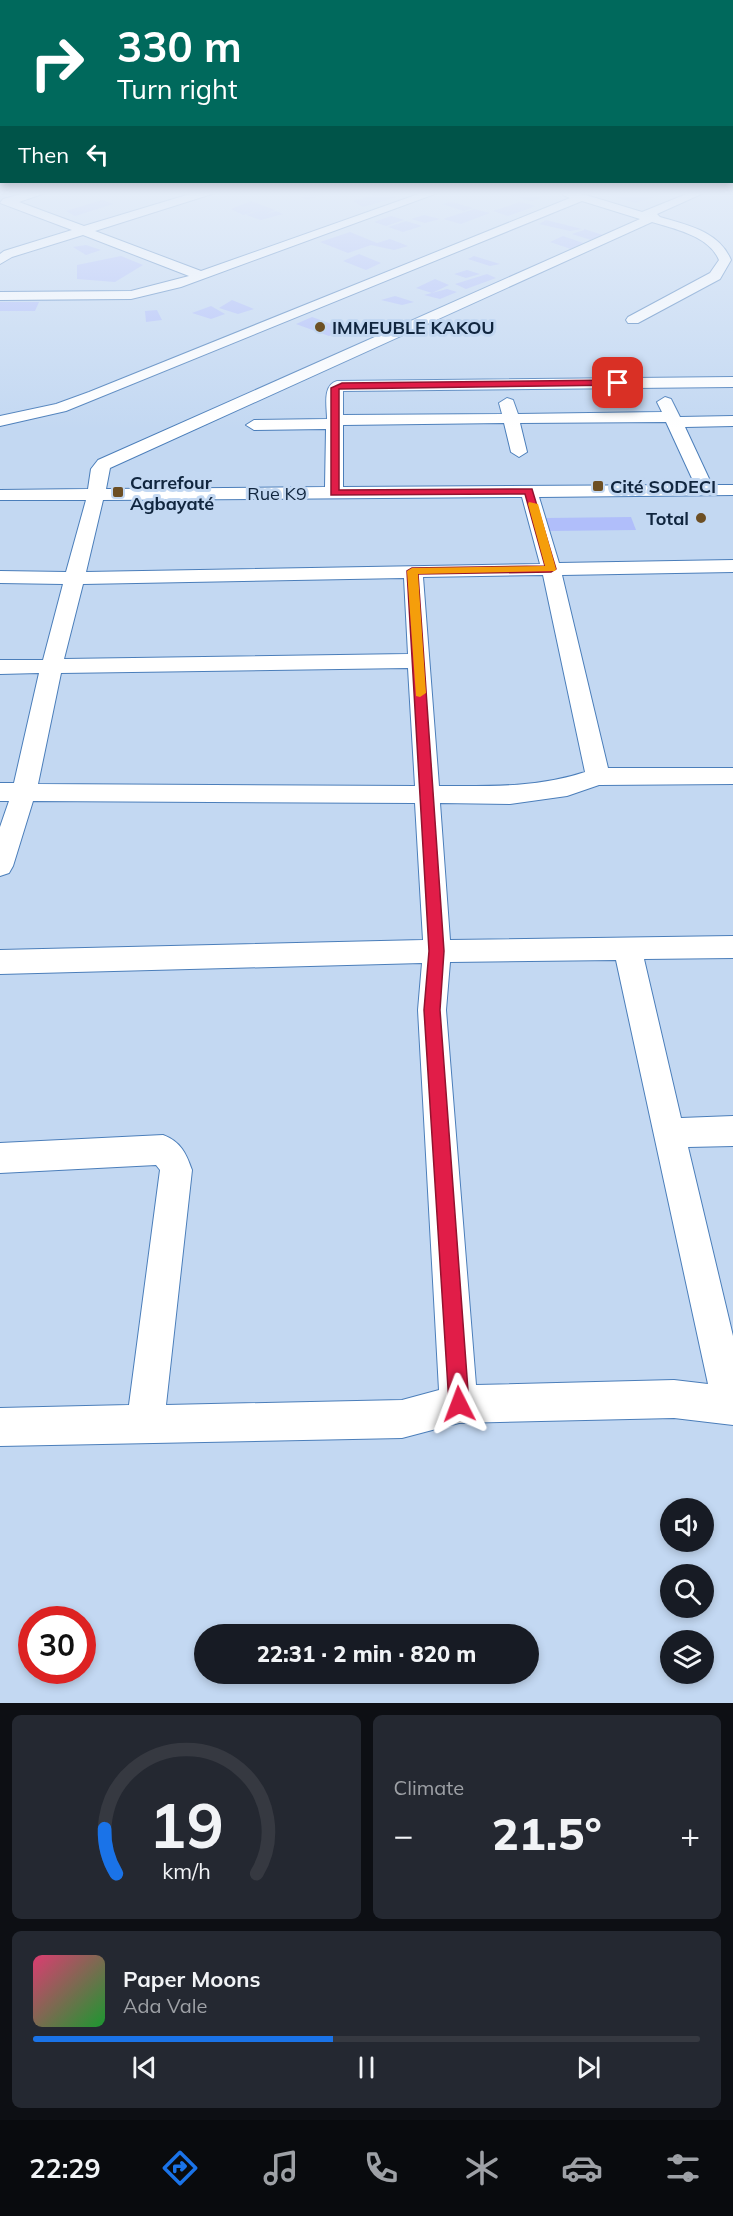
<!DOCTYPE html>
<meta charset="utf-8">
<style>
body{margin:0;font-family:Mulish,sans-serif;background:#242831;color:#f1f3f6;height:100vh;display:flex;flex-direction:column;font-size:22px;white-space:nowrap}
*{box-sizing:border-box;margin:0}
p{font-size:20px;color:#9ea1a6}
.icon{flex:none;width:33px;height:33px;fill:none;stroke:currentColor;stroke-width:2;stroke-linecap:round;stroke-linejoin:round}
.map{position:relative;height:1703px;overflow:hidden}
.details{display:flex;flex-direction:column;gap:12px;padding:12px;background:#0d0f14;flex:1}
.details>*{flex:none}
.top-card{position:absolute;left:0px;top:0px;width:734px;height:183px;box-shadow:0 3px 9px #0003;background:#00695c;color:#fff;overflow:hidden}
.buttons{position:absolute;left:660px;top:1498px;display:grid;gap:12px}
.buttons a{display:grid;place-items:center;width:54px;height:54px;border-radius:50%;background:#171b24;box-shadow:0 3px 9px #0003;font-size:30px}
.speed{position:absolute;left:18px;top:1606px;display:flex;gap:12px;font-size:30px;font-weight:700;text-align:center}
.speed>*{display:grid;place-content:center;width:78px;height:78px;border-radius:50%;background:#171b24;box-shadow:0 3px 9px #0003;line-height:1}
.speed .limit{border:9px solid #d22;background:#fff;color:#111}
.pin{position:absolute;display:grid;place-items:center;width:51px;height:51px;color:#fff;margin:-26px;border-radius:12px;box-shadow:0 3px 9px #0006}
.me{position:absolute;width:66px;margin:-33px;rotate:357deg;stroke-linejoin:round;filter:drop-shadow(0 0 4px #0008)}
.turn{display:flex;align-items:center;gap:21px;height:126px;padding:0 18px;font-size:27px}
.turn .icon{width:78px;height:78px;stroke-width:2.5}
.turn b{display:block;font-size:42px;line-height:51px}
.then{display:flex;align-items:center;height:57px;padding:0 18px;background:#0003;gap:12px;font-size:22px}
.big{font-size:45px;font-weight:800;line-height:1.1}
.details .tile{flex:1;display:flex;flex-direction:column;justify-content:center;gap:9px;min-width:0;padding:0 21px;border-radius:9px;background:#242831}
.details .dial{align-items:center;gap:0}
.dial svg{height:156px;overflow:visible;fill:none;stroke:#363941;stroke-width:7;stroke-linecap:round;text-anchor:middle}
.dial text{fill:#f1f3f6;stroke:none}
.song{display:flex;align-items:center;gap:18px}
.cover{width:72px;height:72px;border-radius:9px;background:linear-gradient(135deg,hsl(340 70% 55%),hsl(130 70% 35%))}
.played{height:6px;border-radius:3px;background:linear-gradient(90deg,#1a73e8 45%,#363941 45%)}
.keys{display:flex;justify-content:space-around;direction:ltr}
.heat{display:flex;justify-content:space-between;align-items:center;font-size:33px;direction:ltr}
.details .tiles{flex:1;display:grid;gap:12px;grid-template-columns:1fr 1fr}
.tile:last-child{grid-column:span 2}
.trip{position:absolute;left:194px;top:1624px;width:345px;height:60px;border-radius:30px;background:#171b24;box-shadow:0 3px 9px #0003;font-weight:800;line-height:60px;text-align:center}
.menu{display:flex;height:96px;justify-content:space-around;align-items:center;background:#090b0e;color:#9ea1a6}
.menu .icon{width:42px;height:42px}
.menu .active{color:#1a73e8}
.menu b{font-size:27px;color:#f1f3f6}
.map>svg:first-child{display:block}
</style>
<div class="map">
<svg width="733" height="1703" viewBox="0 0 733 1703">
<rect width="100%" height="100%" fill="#c3d8f2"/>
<g fill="#b0befa">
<polygon points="317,191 324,194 307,200 300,197"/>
<polygon points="517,191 540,191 545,192 535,195 526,193 541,198 531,201 509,195"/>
<polygon points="610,191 646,191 661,195 635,203 602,193"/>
<polygon points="381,193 397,197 363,207 353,201"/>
<polygon points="102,200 113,204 75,216 66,211"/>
<polygon points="251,201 275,210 266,214 276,211 283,214 261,220 246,215 260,210 243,215 231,209"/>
<polygon points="452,202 473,208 464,211 442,204"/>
<polygon points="520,202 536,206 508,216 493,211"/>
<polygon points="474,209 490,213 461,224 443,219"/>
<polygon points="424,215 440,219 425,223 411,219"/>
<polygon points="391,216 404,220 386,226 374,222"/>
<polygon points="546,220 582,229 570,231 539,224"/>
<polygon points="406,221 422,226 403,232 388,227"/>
<polygon points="584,230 584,229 603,235 591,240 572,234"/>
<polygon points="350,232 377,243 390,239 408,246 394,250 371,245 348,253 320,242"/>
<polygon points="563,236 583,243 571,249 550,242"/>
<polygon points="86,245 101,250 86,255 73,247"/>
<polygon points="359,254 381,263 366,270 343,261"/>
<polygon points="121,256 143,265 115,282 77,279 77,265"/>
<polygon points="474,256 500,264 490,266 468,259"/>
<polygon points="467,270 480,274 466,278 454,274"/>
<polygon points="487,274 496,278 466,289 455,284"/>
<polygon points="435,279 449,285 432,293 416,288"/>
<polygon points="447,289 457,292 440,299 424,295"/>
<polygon points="395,296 414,302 402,305 381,300"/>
<polygon points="232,300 254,309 238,314 219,308"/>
<polygon points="0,302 39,302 35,311 0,311"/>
<polygon points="211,306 225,314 211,319 192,313"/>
<polygon points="157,310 162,320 146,322 145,311"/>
<polygon points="312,317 345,329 329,336 296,324"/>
<polygon points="383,322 396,327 386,331 372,326"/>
<polygon points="596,370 626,370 630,380 600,380"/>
<polygon points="631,517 636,530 549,531 546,518"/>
</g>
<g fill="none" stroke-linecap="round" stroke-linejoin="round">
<defs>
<g id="minor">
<polygon points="33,191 51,191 19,202 84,226 200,191 216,191 215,193 95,231 201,271 427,191 443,191 181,287 131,299 0,300 0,292 131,291 189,276 83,235 12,257 0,264 0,254 4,251 72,230 0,203 3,199"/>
<path d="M563,191L586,195L642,212L694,191H708L657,214L660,217C687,225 719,231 731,260L720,279L638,323H628L626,320L628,317L710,273L719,260C709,236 675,229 652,222L110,468L106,489L325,487L326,429L254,430L246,425L254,420L327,419C327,407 322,385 337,381L733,377V387L343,391V415L502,414L499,403L507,398L513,400L518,414L662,412L657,402L665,397L671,399L680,417L733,416V426L685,427L712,485H733V495L539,497L559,563L733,560V572L562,575L608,768H733V784L599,785L567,796L510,804L440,803L450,940L733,936V958L644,959L681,1118L733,1116V1146L688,1147L733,1336V1425L674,1418L459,1423L402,1438L0,1446V1408L129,1405L160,1170L156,1165L0,1173V1143L163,1135C181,1142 186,1153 192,1170L166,1405L402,1400L439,1390L418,1010L422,963L0,974V950L423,940L415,803L33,801L13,866L9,873L0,876V827L9,801H0V783H14L39,673L0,674V660H43L63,584L0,583V571L66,572L86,500H0V490L88,489L91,469L98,460L640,219L582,201L66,411L0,426V416L56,404L89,392L570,198L563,195ZM666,422L695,485L343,487V425L504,423L511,452L519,457L527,452L520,423ZM522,497L540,564L86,572L103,500ZM543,575L585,772C537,788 488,786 439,786L423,577ZM404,578L408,654L64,659L83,584ZM408,668L415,786L38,784L61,673ZM616,960L708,1384L674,1380L476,1385L446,1010L450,962Z"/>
</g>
</defs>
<use href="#minor" stroke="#4b7eba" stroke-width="2"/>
<use href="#minor" fill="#fff" fill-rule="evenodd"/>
</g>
<linearGradient id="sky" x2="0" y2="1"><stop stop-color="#a396bb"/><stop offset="0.45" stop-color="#e4edf9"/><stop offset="1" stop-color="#e4edf9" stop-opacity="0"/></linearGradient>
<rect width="733" height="429" fill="url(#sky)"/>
<polygon fill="#e11d48" stroke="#92132f" stroke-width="1.5" points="618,380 620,381 620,385 339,389 339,490 532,489 556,569 551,572 418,574 444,951 440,1010 469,1404 466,1411 459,1414 452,1411 449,1404 424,1010 429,951 407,571 412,568 545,566 525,494 331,495 331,388 342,383"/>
<polygon fill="#f59e0b" points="529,502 538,504 556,569 555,571 418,574 426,693 420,697 416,696 407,571 412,568 545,566 528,504"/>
<g fill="#6d4f24" stroke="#c3d8f2" stroke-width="2">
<circle cx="320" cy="327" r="6"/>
<rect x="592" y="480" width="12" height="12" rx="3"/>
<rect x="112" y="486" width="12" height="12" rx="3"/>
<circle cx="701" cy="518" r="6"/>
</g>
<g text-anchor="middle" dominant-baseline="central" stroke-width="6" stroke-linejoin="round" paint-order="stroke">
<g font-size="18" font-weight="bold" fill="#10253e" stroke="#c3d8f2" text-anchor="start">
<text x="332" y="327">IMMEUBLE KAKOU</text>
<text x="130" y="482">Carrefour<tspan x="130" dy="21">Agbayaté</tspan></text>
<text x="610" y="486">Cité SODECI</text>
<text x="689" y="518" text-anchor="end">Total</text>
</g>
<g font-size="18" fill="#10253e" stroke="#c3d8f2">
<text x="277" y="493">Rue K9</text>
</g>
</g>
</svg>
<div class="buttons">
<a><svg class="icon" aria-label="sound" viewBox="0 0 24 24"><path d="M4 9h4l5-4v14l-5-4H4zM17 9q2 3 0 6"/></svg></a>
<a><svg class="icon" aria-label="search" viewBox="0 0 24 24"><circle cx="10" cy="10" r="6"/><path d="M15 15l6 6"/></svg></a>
<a><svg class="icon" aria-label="layers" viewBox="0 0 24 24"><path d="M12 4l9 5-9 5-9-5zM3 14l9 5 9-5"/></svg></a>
</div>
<div class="speed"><div class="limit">30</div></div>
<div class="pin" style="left:618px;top:383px;background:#d93025"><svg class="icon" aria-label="arrive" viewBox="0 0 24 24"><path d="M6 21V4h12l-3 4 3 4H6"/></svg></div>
<svg class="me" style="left:459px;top:1404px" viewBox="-20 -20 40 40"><path d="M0-17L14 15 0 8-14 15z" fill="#e11d48" stroke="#fff" stroke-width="4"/></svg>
<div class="trip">22:31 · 2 min · 820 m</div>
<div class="top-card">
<div class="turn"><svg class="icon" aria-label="right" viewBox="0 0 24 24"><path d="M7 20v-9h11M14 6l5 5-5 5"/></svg><div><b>330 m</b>Turn right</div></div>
<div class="then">Then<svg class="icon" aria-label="left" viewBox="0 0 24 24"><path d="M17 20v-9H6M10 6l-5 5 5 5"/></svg></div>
</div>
</div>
<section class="details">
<div class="tiles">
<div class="tile dial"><svg viewBox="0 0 100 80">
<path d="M14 69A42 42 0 1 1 86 69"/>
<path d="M14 69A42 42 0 0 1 8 46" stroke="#1a73e8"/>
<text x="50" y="56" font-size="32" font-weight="700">19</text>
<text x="50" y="72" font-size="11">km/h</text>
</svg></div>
<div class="tile"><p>Climate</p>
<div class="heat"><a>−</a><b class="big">21.5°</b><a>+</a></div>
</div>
<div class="tile">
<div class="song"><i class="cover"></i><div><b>Paper Moons</b><p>Ada Vale</p></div></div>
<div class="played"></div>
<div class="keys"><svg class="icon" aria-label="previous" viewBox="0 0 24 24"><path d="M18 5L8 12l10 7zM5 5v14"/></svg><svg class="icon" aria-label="pause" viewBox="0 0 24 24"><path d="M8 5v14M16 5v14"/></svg><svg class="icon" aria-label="next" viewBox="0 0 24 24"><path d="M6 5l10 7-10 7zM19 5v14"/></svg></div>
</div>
</div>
</section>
<nav class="menu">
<b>22:29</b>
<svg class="icon active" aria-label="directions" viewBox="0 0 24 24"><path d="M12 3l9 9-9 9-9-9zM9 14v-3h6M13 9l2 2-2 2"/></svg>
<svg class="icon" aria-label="music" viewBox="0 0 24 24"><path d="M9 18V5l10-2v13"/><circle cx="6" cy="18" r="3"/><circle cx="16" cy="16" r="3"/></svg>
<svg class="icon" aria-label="phone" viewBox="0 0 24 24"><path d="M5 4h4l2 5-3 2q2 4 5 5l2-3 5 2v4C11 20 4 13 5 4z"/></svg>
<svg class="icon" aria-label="climate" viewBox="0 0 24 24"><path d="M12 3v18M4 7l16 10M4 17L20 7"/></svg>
<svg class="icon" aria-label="car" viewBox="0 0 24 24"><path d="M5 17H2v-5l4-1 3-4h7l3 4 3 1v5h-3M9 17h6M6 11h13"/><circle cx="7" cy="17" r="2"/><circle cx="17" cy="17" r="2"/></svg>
<svg class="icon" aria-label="filters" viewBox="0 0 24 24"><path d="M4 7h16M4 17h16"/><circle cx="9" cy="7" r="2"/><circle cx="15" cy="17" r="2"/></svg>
</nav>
